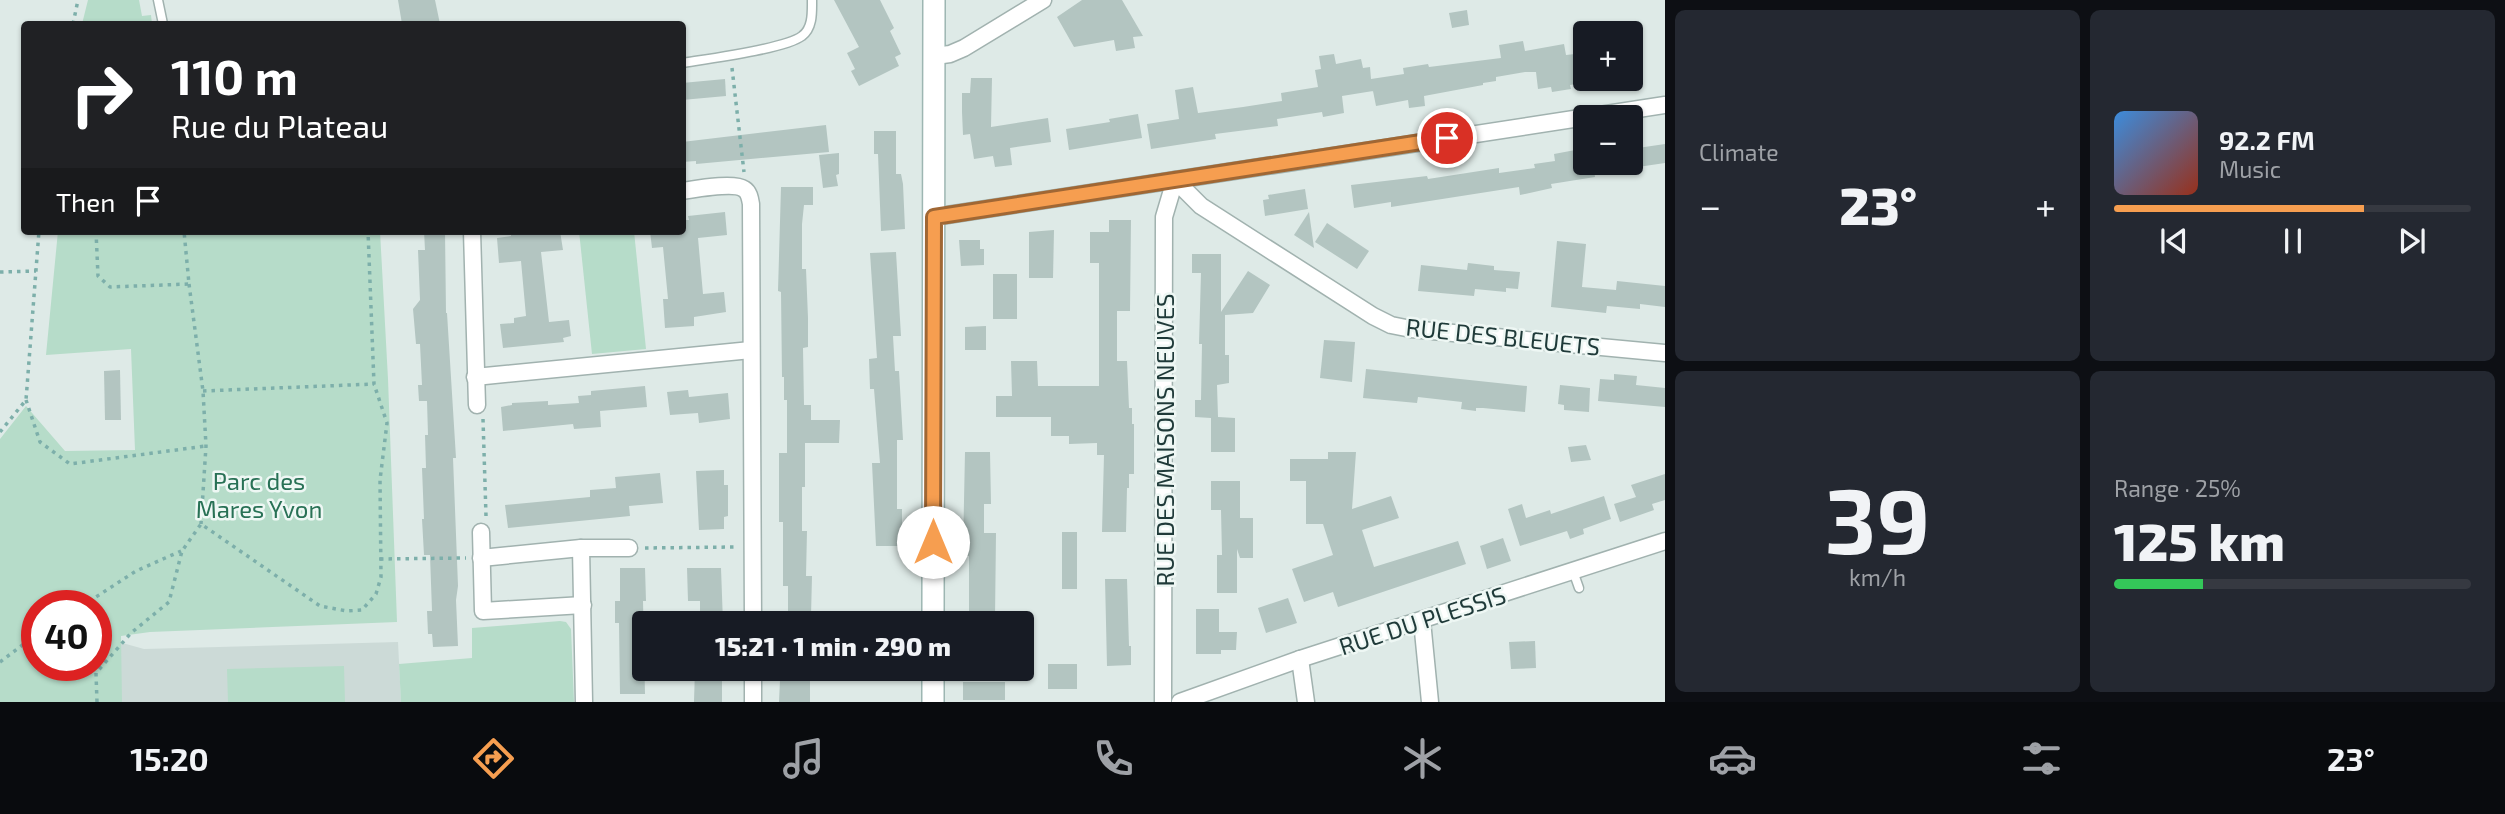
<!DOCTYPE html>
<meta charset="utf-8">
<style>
body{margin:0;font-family:"Exo 2",sans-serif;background:#242831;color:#f1f3f6;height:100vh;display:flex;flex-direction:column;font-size:26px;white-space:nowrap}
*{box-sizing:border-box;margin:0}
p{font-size:23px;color:#9ea1a6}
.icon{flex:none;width:38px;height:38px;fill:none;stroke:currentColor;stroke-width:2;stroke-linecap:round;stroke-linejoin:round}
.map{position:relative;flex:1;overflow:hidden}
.panel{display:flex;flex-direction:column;gap:10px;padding:10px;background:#0d0f14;width:840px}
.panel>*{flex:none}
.top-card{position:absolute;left:21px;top:21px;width:665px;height:214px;border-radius:7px;box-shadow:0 2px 5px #0004;background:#202124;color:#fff;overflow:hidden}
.fabs{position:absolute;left:1573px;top:21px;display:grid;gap:14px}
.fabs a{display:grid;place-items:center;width:70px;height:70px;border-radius:7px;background:#171b24;box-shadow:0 2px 5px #0004;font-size:35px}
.speed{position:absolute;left:21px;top:590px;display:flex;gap:14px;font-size:35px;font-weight:700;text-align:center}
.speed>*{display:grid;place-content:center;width:91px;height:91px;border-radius:50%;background:#171b24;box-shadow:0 2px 5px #0004;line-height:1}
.speed .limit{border:10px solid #d22;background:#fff;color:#111}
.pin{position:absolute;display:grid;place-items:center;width:60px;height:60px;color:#fff;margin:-30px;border:4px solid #fff;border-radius:50%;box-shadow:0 2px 7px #0007}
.me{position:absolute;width:77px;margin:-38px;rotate:0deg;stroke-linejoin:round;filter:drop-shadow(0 0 5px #0008)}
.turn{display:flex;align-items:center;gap:24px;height:147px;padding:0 35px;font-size:32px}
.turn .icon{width:91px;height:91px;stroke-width:2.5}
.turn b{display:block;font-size:49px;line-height:60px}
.then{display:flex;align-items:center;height:66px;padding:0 35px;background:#0003;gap:14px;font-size:26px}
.big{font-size:52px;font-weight:800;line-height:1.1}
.panel .tile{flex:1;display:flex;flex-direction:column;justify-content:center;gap:10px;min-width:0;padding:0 24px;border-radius:10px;background:#242831}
.panel .dial{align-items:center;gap:0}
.dial b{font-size:91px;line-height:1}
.song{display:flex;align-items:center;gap:21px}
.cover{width:84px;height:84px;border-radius:10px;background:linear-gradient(135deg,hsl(210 70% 55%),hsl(10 70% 35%))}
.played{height:7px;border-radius:4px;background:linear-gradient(90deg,#f69e50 70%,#363941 70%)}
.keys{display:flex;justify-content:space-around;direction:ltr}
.heat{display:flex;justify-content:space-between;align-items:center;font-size:38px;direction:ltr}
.charge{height:10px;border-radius:5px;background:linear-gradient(90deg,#34c759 25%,#363941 0)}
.panel .tiles{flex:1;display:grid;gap:10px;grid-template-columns:repeat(2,1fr)}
.trip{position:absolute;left:632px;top:611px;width:402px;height:70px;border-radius:7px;background:#171b24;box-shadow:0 2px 5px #0004;font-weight:800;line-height:70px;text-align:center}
.tabs{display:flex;height:112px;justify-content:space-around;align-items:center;background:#090b0e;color:#9ea1a6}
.tabs .icon{width:49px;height:49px}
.tabs .current{color:#f69e50}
.tabs b{font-size:32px;color:#f1f3f6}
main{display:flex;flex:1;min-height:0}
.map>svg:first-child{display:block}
</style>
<main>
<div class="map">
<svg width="1665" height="702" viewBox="0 0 1665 702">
<rect width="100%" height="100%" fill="#deeae7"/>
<polygon fill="#ccdad7" points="108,639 144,649 398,642 401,702 111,702"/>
<g fill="#b6dcc9" fill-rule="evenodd">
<polygon points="88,0 139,0 142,16 151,15 152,24 82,24"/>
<path d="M58,231H380L388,379L397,622L150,632L121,636L122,702H0V439L26,406L65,451L135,450L131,349L46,355ZM37,606H96V665H37Z"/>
<polygon points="579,231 634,231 646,349 592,354"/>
<polygon points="560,621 566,622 571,629 574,702 401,702 399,664 472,658 472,628"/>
<polygon points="344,666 345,702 228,702 227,669"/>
</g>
<g fill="#b3c5c1">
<polygon points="398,0 435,0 440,24 402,24"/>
<polygon points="834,0 880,0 894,28 890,31 901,54 895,57 899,66 859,86 851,71 855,69 847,53 859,47"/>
<polygon points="1082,0 1122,0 1143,36 1133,37 1135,48 1116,51 1114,40 1074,47 1057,17"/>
<polygon points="1467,10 1469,25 1452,28 1449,13"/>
<polygon points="1523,41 1525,51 1564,44 1566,55 1575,54 1576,59 1586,57 1586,82 1570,85 1571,89 1552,92 1551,87 1538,89 1536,72 1525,72 1496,77 1496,81 1483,83 1483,85 1424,96 1425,106 1409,108 1408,100 1376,106 1371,81 1373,91 1342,96 1344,113 1323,117 1322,112 1277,119 1278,126 1215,134 1216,139 1151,149 1147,124 1179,119 1175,90 1193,87 1198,113 1243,107 1282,101 1281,93 1318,87 1315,70 1321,69 1319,56 1334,54 1336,64 1361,59 1363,68 1370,67 1371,79 1404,74 1403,68 1428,64 1429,67 1501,58 1499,45"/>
<polygon points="971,78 992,78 991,127 1048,118 1051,142 1010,148 1012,165 995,167 993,156 974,159 970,134 963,135 962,112 962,93 970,93"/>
<polygon points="725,79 726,96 682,100 682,83"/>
<polygon points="1138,114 1142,138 1069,150 1066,129 1110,122 1109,119"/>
<polygon points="826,125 829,152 696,164 696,161 682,162 682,142"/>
<polygon points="874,131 896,131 896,174 901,174 903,184 905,229 881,231 878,154 874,154"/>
<polygon points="1665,144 1665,163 1631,168 1631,149"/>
<polygon points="1586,148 1586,163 1593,163 1595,177 1551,184 1552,188 1520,195 1519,187 1391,207 1391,202 1354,208 1351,185 1427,176 1428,179 1499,168 1499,173 1535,168 1534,164 1555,161 1554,154"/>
<polygon points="839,153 839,174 836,175 838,186 823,188 819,155"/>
<polygon points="781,187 813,187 813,205 804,205 802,224 802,269 806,269 808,318 808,347 803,348 804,405 811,405 811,420 840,420 839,443 805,443 805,487 802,487 802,531 807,531 806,576 812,576 811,616 788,615 788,586 783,586 783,522 779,522 779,453 787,453 787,400 784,400 784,377 782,377 781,292 778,291"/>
<polygon points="1305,189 1308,209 1265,216 1263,200 1269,199 1268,195"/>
<polygon points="725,212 727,235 698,238 703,294 724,292 726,312 694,317 694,326 665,328 663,299 668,299 663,247 652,248 650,231 682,231 682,220 689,220 688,216"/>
<polygon points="1309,212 1314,248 1294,235"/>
<polygon points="1109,220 1131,220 1130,311 1117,311 1117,361 1127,361 1129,408 1132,408 1132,424 1134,424 1134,474 1129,474 1129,488 1127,488 1126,532 1102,532 1104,455 1097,455 1097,443 1069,444 1069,436 1051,436 1051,417 996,417 996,396 1012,396 1011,361 1037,361 1038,386 1099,386 1099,263 1090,263 1090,232 1109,232"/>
<polygon points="1327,223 1369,251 1357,269 1315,242"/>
<polygon points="1054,230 1053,278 1029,278 1029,232"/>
<polygon points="424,231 445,231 446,313 447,313 456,458 453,458 458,586 456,600 458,646 433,647 432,634 428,634 427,611 432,611 430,555 424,555 422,519 424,519 422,468 426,468 425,435 428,435 427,401 419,401 418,385 422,385 420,344 416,344 413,309 420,300 418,250 425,250"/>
<polygon points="536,231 560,231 563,250 541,252 549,322 569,320 571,336 563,338 564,342 503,348 500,324 514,323 514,318 526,316 521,261 499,263 497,238 511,236 511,233"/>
<polygon points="959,240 980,240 980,249 984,249 984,265 961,266"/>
<polygon points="1557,241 1586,244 1582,287 1616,290 1617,281 1665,286 1665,307 1640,304 1640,309 1607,306 1606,313 1551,307"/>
<polygon points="896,252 901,336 893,336 895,371 899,371 903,440 897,440 897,509 902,509 902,546 876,546 872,463 880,463 874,389 870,389 869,359 877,358 870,253"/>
<polygon points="1192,254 1221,254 1221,312 1248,271 1270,285 1253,313 1225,315 1225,355 1229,355 1229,383 1217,385 1218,417 1235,418 1235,452 1211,452 1211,418 1195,417 1195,400 1201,400 1202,344 1199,344 1201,273 1192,273"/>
<polygon points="1468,263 1494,266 1494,270 1520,272 1518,289 1506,288 1506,292 1475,289 1474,296 1418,291 1421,265 1467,270"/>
<rect x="993" y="274" width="24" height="45"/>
<polygon points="986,326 986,350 965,350 965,327"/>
<polygon points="1324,340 1355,342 1352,382 1320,378"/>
<polygon points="1366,369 1527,386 1525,412 1483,408 1476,408 1476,411 1461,409 1462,402 1418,397 1417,403 1363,398"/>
<polygon points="120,370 121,420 105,420 104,371"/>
<polygon points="1614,374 1637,376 1636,385 1665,388 1665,407 1598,401 1600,379 1614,380"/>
<polygon points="1560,385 1590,388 1589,412 1564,410 1564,405 1558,404"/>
<polygon points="645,386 647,407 600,411 601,427 574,429 573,424 503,431 501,407 512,405 512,403 548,401 548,405 579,403 578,396 591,395 591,391"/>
<polygon points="688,390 689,397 728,393 730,419 699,423 698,413 670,415 667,392"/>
<polygon points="1586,445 1591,460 1571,462 1568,447"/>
<polygon points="965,452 990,452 991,504 984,504 984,533 996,533 995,618 969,618 969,556 967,556 966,550 963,550"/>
<polygon points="1328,452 1356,452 1352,509 1391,496 1399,518 1362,530 1374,567 1458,541 1466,564 1338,607 1333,592 1304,602 1292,569 1333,555 1323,524 1306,524 1306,481 1290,481 1290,459 1328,459"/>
<polygon points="724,470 724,485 728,485 728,516 724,517 724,529 699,530 696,471"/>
<polygon points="660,473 663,503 629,506 630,516 508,528 505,505 590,497 590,490 616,488 615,477"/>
<polygon points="1665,474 1665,500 1652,504 1654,510 1620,522 1614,504 1636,497 1631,485"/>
<polygon points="1211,481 1240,481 1240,518 1253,518 1253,558 1240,558 1237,549 1237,593 1217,593 1217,555 1222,555 1221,510 1211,510"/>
<polygon points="1604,496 1611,519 1583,529 1584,534 1570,539 1567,531 1520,546 1508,509 1522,504 1526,518 1550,510 1551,514"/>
<rect x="1062" y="532" width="15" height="57"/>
<polygon points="1503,538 1511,561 1487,569 1480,546"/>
<polygon points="620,568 645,568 646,601 643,601 645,694 620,694 619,623 615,623 615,601 620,601"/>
<polygon points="687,568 721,568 723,623 700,623 700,601 688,601"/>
<polygon points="1105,579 1127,579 1129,646 1131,646 1131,665 1107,666"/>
<polygon points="1288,598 1297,623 1266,633 1258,608"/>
<polygon points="1196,609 1219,609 1219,632 1237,632 1236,650 1221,650 1221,654 1196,654"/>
<polygon points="1535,641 1536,668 1511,669 1509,642"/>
<rect x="1048" y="664" width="29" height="25"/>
<polygon points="695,668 722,668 722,702 694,702"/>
<polygon points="783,669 810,669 810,702 779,702 780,680 783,680"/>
<rect x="963" y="682" width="42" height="18"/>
</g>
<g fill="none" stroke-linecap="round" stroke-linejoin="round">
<defs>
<g id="lane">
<polyline points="158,0 163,24"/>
<path d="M682,63C707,59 785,49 802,36C813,28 812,12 812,0"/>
<polyline points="1573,571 1579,588"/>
</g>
<g id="street">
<polyline points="935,56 950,54 964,48 1043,0"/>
<path d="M682,191C696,189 734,182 744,189C749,192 750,198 751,204L753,623"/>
<polyline points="934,217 1665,105"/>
<polyline points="472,231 477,405"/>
<polyline points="475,377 751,350"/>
<polyline points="481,532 483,611 583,605"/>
<polyline points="581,548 584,702"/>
<polyline points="481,558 581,548 629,548"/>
<polyline points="1422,621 1430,702"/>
<polyline points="1300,659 1306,702"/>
<polyline points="753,668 753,702"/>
<polyline points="1163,702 1164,217 1175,180 1201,206 1373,316 1391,325 1411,329 1665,353"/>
<polyline points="1180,702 1300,659 1665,541"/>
</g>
<g id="secondary">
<polyline points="933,623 934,0"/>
<polyline points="933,702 933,668"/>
</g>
</defs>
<use href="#lane" stroke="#a1b2af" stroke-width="11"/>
<use href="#street" stroke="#a1b2af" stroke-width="19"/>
<use href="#secondary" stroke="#9db6b2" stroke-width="24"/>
<g stroke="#7dafaa" stroke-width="3.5" stroke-dasharray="3.5 5" stroke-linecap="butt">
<polyline points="73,24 78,0"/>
<polyline points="732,68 744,172"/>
<polyline points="96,231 98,276 110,287 189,284 184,231"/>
<polyline points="0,272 36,271"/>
<polyline points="189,284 203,391 206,446 201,524"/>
<polyline points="203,391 374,384"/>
<polyline points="26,400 40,442 70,464 206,446"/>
<polyline points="483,419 486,516"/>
<polyline points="0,432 26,400 39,231"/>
<polyline points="645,548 736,547"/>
<polyline points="380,559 466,558"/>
<polyline points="82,606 136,571 181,551"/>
<polyline points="0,662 37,634"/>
<polyline points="97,702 96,673 131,633 169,602 182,551 201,524 320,606 347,611 362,610 376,594 381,577 380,480 387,423 374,384 368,231"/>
</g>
<use href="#lane" stroke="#fff" stroke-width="8"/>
<use href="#street" stroke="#fff" stroke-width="16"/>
<use href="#secondary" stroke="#fff" stroke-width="21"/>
</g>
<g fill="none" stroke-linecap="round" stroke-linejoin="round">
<defs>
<polyline id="route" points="933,542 934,217 1447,138"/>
</defs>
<use href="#route" stroke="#a06734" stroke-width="18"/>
<use href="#route" stroke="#f69e50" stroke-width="12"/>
</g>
<g text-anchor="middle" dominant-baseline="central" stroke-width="5" stroke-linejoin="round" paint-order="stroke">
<g font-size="24" fill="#1f3a39" stroke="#eef7f4">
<text transform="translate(1503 336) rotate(6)">RUE DES BLEUETS</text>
<text transform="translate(1164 440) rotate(-90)">RUE DES MAISONS NEUVES</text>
<text transform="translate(1422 620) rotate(-18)">RUE DU PLESSIS</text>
</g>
<g font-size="24" fill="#287155" stroke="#eef7f4">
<text x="259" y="480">Parc des<tspan x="259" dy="28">Mares Yvon</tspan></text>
</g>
</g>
</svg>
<div class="fabs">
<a>+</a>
<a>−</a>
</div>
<div class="speed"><div class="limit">40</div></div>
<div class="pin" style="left:1447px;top:138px;background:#d93025"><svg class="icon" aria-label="arrive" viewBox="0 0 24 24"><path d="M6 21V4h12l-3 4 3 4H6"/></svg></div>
<svg class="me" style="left:933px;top:542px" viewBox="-20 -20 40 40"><circle r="19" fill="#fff"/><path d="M0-13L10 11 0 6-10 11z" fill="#f69e50"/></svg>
<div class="trip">15:21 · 1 min · 290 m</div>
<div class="top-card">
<div class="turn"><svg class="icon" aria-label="right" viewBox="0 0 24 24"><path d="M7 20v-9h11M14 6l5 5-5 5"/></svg><div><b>110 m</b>Rue du Plateau</div></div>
<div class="then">Then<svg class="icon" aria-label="arrive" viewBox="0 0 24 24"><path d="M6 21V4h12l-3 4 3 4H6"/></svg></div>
</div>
</div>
<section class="panel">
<div class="tiles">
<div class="tile"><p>Climate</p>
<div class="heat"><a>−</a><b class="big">23°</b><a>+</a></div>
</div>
<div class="tile">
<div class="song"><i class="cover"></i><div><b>92.2 FM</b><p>Music</p></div></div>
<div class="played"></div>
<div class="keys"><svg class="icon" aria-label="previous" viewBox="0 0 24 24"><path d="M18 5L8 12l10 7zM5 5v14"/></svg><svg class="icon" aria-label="pause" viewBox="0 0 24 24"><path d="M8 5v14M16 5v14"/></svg><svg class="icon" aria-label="next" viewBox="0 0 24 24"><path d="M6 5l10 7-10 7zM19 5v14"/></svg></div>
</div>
<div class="tile dial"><b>39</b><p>km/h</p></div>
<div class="tile"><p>Range · 25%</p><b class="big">125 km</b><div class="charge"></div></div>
</div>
</section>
</main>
<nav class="tabs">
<b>15:20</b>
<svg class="icon current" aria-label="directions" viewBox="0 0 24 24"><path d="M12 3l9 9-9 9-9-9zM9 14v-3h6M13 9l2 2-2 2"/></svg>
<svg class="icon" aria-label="music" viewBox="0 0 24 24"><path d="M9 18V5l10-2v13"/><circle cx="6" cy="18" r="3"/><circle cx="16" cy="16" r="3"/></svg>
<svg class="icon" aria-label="phone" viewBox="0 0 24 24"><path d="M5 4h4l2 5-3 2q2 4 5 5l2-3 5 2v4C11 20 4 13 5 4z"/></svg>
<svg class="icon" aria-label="climate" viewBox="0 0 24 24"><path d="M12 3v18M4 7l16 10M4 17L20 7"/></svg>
<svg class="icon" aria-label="car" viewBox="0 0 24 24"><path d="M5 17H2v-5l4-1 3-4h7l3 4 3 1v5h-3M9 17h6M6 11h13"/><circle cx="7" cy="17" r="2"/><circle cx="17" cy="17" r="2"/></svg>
<svg class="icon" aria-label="filters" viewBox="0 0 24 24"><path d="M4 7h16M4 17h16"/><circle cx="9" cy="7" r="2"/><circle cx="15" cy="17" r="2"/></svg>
<b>23°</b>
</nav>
